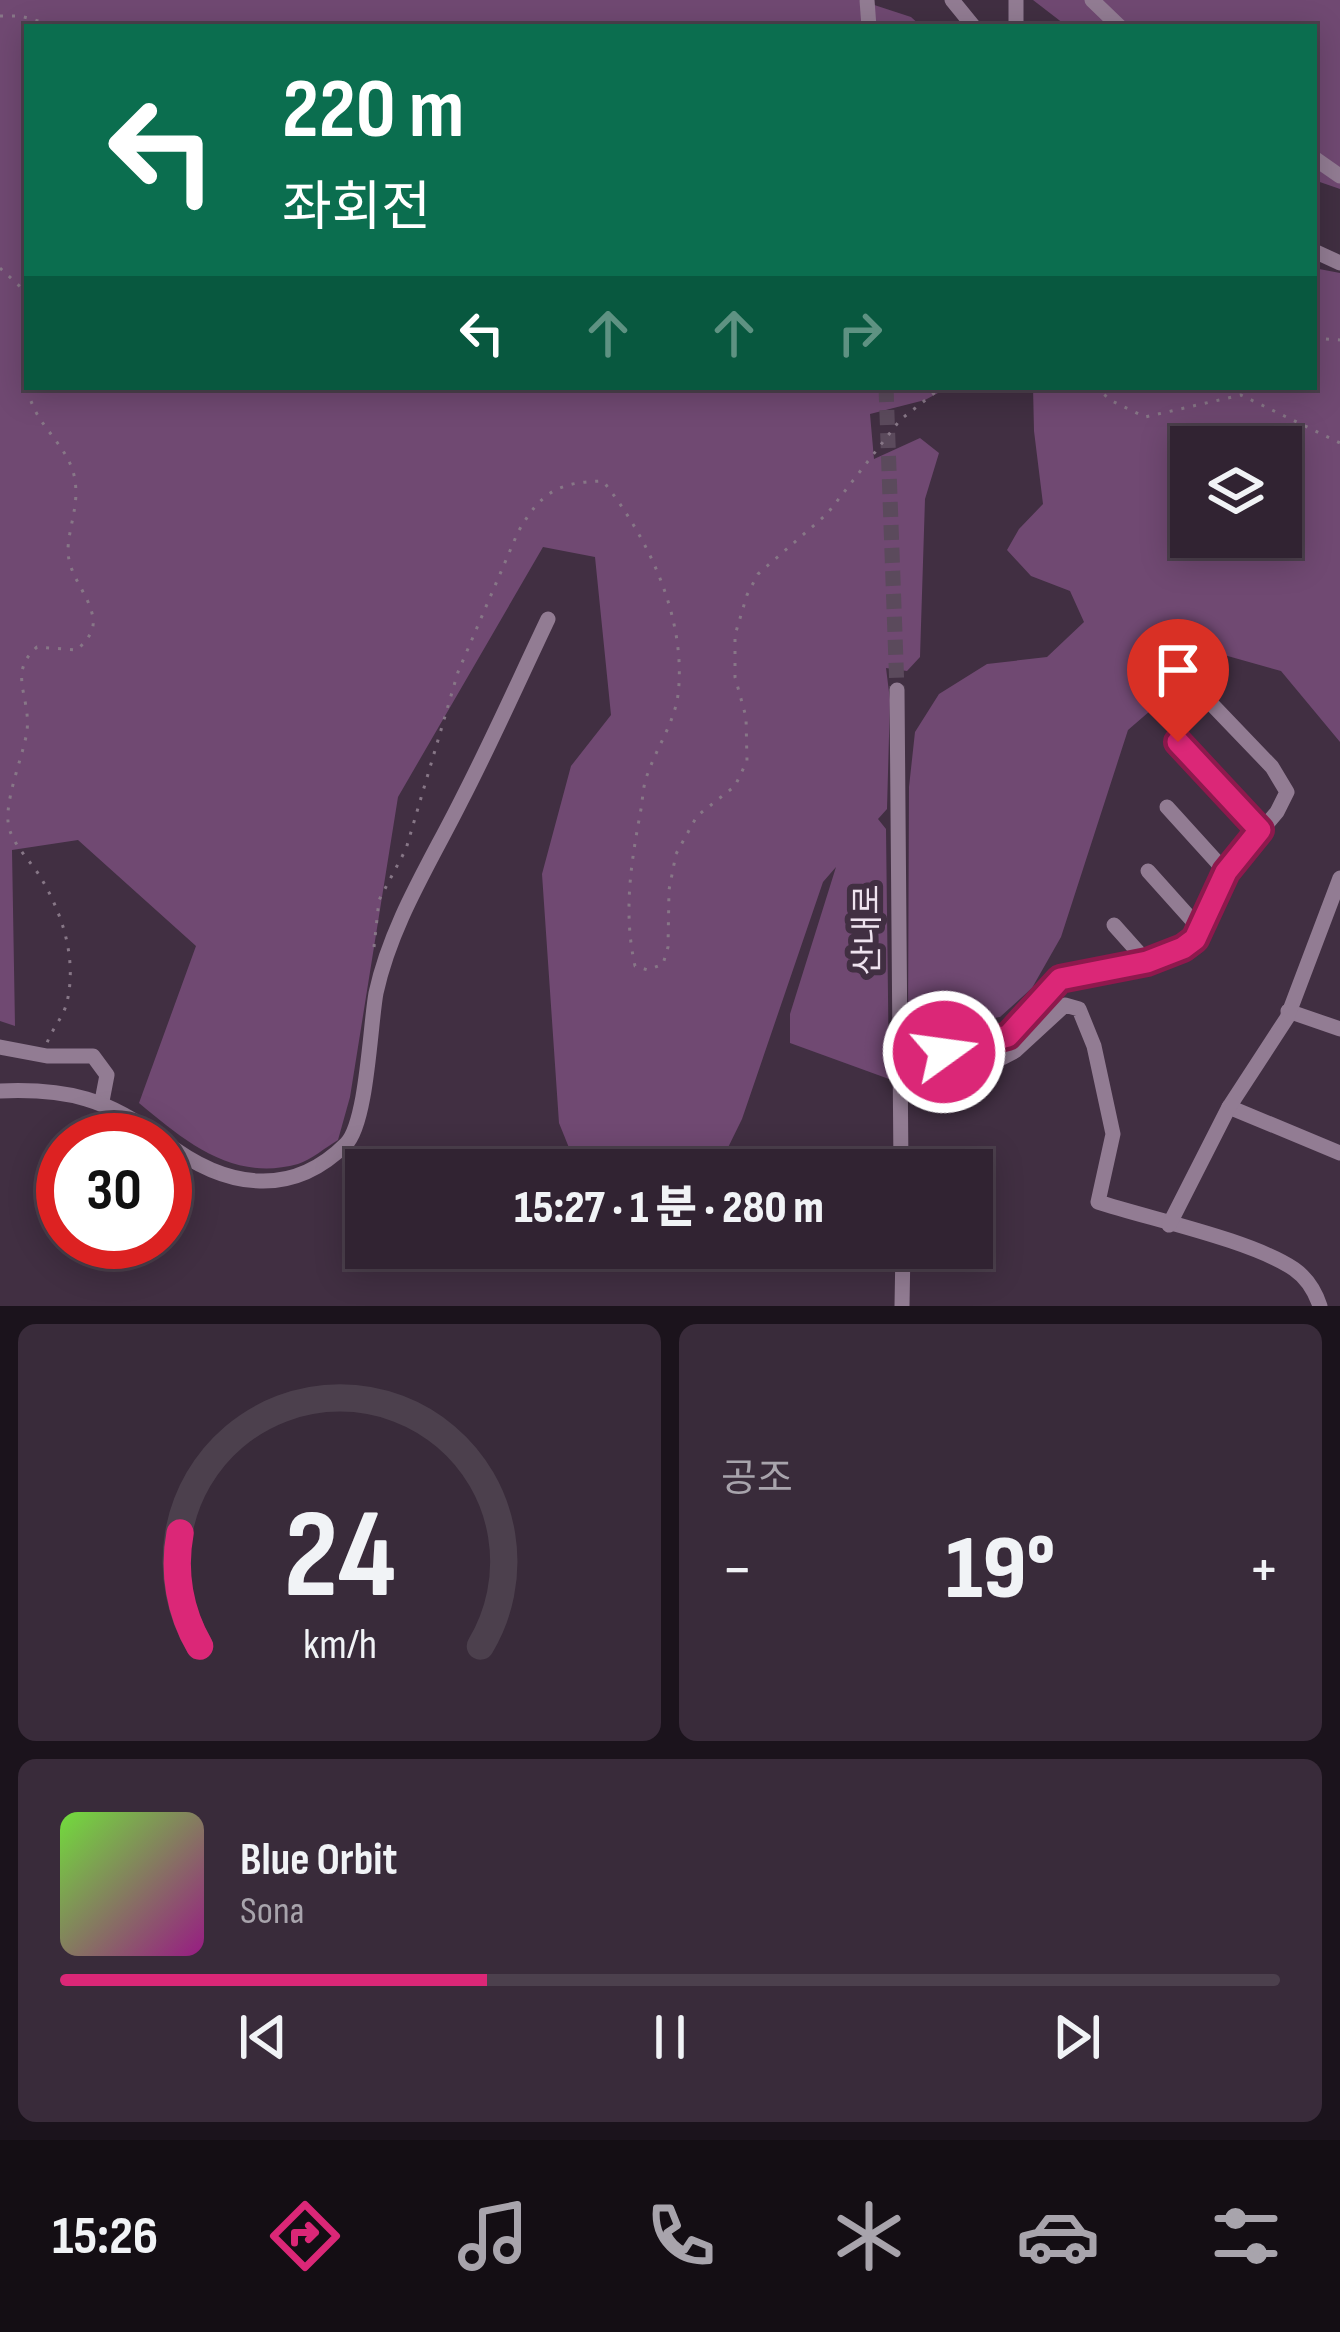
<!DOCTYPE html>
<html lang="ko">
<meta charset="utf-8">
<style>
body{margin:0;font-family:"Sofia Sans Condensed","Noto Sans KR",sans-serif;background:#392b3a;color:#f1f3f6;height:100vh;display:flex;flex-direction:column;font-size:45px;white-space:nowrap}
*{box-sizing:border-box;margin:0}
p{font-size:39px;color:#a8a4ac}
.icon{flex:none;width:66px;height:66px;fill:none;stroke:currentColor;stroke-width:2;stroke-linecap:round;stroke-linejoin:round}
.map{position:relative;height:1306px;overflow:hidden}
.panel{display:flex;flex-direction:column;gap:18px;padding:18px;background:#1b131c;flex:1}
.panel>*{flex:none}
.top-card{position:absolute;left:24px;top:24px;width:1293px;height:366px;border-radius:0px;box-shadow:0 6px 30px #0003,0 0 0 3px #4c404d;background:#0b6e4f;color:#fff;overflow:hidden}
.buttons{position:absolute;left:1170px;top:426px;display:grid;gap:24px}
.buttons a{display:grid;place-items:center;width:132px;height:132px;border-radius:0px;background:#312332;box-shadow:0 6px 30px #0003,0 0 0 3px #4c404d;font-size:60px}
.speed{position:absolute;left:36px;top:1113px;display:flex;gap:24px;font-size:60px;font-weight:700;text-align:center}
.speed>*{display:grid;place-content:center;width:156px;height:156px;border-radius:50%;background:#312332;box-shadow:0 6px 30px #0003,0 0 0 3px #4c404d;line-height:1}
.speed .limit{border:18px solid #d22;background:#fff;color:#111}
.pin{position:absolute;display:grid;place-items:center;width:102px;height:102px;color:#fff;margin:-123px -51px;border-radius:50% 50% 50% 0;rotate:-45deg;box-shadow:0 0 12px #0007}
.pin .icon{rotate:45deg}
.me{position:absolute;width:132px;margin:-66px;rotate:76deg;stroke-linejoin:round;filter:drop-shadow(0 0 9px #0008)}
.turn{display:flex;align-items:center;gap:42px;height:252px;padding:0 60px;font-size:54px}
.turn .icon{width:156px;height:156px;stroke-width:2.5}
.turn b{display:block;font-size:84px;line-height:102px}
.lanes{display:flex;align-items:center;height:114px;padding:0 60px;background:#0003;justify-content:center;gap:60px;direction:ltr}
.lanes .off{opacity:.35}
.big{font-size:90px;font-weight:800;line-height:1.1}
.panel .tile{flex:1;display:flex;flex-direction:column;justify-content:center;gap:18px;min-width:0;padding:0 42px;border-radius:18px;background:#392b3a}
.panel .dial{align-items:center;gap:0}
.dial svg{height:312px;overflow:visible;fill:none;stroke:#4c404d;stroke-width:7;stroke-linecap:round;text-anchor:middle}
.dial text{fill:#f1f3f6;stroke:none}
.song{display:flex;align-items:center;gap:36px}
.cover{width:144px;height:144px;border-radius:18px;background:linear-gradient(135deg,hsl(100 70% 55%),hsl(310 70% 35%))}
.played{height:12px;border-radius:6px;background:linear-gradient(90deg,#db2777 35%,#4c404d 35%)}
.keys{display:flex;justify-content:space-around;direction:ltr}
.heat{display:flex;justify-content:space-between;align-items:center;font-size:66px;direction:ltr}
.panel .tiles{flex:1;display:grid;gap:18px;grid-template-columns:1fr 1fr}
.tile:last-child{grid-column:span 2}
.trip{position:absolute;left:345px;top:1149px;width:648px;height:120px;border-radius:0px;background:#312332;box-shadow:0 6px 30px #0003,0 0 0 3px #4c404d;font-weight:800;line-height:120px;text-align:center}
.menu{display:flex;height:192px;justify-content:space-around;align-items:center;background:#140e14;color:#a8a4ac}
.menu .icon{width:84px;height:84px}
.menu .on{color:#db2777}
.menu b{font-size:54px;color:#f1f3f6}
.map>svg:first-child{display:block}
</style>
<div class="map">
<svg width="1340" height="1306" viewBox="0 0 1340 1306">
<rect width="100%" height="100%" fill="#412f42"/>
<g fill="#704972" fill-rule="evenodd">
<path d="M0,0H859L911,17L922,27H27V387H949L925,400L870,414L874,459L920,438L939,453L925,499L920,657L907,671L886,668L890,700L887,809L878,819L886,829L889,1079L790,1043V1014L836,867L823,882L742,1119L717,1170H578L559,1123L542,874L571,766L611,715L595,557L543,547L398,797L350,1097L338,1140C326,1147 311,1160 298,1164C233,1182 186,1142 139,1103L196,946L78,840L12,850L15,1026L0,1021Z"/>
<polygon points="1033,0 1340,0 1340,189 1314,180 1314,27 1068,27"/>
<path d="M1314,268L1340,273V742L1281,671L1217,653L1128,730L1061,937L1032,988L1000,1017L924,1029L908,1021L909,787L915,732L939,694L987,664L1047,657L1084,622L1070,591L1031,576L1007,550L1019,529L1043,504L1034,431L1033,387H1314ZM1191,447H1281V537H1191Z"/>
</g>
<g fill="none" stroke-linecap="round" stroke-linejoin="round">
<polyline stroke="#5b4a5c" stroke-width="15" stroke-dasharray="15 8" stroke-linecap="butt" points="886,387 897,690"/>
<g stroke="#877787" stroke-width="3" stroke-dasharray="3 9" stroke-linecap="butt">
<polyline points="0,16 20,16 61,27"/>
<polyline points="0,268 27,293"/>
<path d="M27,330C23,362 22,391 40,419C52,437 69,454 74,475C80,503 70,521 68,548C67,575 89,593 93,618C95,632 86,641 77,650L37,647C7,673 31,696 27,731C23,758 1,807 10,831C16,848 32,863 41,878C63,915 77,959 67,1002C64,1016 52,1029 47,1043"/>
<polyline points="1314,338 1340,340"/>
<polyline points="1095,387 1112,401 1145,417 1241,395 1340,443"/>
<path d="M374,947L379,900L406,849L458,672L518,532C541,492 558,482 603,481C649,539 687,619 678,695C674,723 657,747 648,773C643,784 643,797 641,809C631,863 623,912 635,966L648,970L663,964L668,947L669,890L676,854L697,816L735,786L747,761L746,717L735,677V635L747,595L758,574L827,514L900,420L942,387"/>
</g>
<g stroke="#927c93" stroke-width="15">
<polyline points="867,0 869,27"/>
<polyline points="952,0 974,27"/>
<polyline points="1016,0 1016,27"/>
<polyline points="1092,0 1120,27"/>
<polyline points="1314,158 1340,176"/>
<polyline points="1314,251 1340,263"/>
<polyline points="897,690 901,1170"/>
<polyline points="1178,743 1260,830"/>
<polyline points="1167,807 1226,872"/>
<polyline points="1148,871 1200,929"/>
<polyline points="1114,925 1147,962"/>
<polyline points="1288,1011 1340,1029"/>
<polyline points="0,1047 47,1056 93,1056 107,1075 102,1101"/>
<path d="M971,1048L1000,1059L1015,1051L1065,1005L1079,1009L1094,1046L1113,1134L1098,1202C1150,1219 1251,1240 1294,1269C1307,1278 1315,1291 1320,1306"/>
<polyline points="898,1059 981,1045 1008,1036 1060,979 1147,962 1183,948 1195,939 1226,872 1277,812 1287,792 1272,767 1201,693"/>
<path d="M0,1091C67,1088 109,1099 162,1140"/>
<polyline points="1229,1107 1340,1153"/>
<path d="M165,1142C223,1187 290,1200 346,1144C367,1123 370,1026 376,993C391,924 430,863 461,801C492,741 519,680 548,619"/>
<polyline points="1169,1225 1229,1107 1287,1018 1340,878"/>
<polyline points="902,1306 903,1248"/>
</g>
</g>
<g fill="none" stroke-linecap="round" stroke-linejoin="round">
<defs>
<polyline id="route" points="944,1052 1008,1036 1060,979 1147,962 1183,948 1195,939 1226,872 1260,830 1178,742"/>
</defs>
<use href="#route" stroke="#8e194d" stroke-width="30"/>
<use href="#route" stroke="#db2777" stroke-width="21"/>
</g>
<g text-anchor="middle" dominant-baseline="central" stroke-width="12" stroke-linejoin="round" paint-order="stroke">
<g font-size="33" fill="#efe3ef" stroke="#412f42">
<text transform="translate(868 930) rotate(-90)">산내로</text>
</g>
</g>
</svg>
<div class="buttons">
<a><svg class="icon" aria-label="layers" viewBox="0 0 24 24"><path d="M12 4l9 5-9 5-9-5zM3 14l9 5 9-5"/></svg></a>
</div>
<div class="speed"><div class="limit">30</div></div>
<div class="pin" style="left:1178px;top:742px;background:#d93025"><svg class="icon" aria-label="arrive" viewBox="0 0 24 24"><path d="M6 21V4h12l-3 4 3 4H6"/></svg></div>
<svg class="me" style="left:944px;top:1052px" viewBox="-20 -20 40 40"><circle r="17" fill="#db2777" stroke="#fff" stroke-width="3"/><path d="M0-11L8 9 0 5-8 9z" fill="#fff"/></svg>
<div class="trip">15:27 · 1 분 · 280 m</div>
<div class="top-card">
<div class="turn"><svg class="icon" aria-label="left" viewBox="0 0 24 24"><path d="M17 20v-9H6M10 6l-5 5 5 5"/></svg><div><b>220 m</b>좌회전</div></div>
<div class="lanes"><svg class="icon" aria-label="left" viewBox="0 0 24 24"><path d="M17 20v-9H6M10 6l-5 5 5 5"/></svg><svg class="icon off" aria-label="ahead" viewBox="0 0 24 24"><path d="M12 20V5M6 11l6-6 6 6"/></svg><svg class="icon off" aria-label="ahead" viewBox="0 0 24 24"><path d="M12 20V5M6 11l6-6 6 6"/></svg><svg class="icon off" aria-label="right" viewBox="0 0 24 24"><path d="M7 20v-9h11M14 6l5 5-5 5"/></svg></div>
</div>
</div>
<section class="panel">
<div class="tiles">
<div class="tile dial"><svg viewBox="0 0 100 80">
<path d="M14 69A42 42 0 1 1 86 69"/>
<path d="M14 69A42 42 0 0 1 9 40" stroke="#db2777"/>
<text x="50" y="56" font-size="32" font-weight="700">24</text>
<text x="50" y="72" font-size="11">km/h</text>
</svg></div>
<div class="tile"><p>공조</p>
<div class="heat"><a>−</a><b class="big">19°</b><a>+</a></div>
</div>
<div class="tile">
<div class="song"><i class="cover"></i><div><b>Blue Orbit</b><p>Sona</p></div></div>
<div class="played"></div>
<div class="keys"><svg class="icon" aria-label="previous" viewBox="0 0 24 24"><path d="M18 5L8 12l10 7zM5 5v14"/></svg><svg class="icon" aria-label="pause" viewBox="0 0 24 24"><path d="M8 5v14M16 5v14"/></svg><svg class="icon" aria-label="next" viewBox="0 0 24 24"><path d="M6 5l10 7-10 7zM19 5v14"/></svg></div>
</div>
</div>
</section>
<nav class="menu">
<b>15:26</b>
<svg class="icon on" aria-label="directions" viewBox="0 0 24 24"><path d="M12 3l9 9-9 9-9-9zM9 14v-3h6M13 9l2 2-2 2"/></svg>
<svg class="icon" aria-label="music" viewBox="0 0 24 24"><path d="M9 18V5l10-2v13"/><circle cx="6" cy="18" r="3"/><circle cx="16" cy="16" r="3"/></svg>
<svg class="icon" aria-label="phone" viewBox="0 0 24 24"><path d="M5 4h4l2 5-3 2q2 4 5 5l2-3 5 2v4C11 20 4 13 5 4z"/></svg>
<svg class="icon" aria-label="climate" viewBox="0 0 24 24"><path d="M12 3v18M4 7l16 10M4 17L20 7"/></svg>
<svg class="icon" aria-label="car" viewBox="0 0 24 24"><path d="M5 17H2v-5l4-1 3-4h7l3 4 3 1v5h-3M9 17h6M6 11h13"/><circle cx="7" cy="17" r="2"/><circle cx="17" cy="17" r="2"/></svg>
<svg class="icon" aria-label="filters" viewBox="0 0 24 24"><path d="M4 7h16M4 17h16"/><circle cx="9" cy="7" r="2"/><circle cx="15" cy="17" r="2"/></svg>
</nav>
